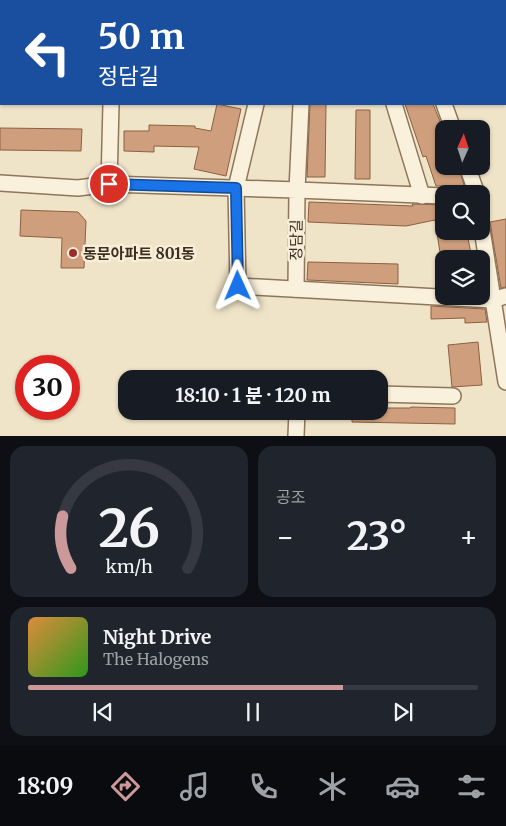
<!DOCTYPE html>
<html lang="ko">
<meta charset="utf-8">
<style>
body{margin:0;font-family:Merriweather,"Noto Sans KR",serif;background:#20242c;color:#f1f3f6;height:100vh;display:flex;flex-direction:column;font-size:19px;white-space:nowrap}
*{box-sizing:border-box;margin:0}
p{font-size:16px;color:#9ea1a6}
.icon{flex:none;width:28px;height:28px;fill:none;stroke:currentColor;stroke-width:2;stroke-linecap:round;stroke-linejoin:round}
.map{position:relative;height:436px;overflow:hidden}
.sheet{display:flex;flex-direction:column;gap:10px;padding:10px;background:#0d0f14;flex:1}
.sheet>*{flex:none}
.hud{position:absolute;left:0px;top:0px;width:506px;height:105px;box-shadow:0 1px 4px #0004;background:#1a4fa0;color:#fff;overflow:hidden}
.needle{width:32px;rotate:3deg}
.controls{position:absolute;left:435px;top:120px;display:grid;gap:10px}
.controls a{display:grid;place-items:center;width:55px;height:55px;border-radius:10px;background:#171b24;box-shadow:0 1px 4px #0004;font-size:25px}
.speed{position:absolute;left:15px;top:355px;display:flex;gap:10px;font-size:25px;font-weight:700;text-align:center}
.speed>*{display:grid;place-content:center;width:65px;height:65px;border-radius:50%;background:#171b24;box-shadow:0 1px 4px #0004;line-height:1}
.speed .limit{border:8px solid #d22;background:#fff;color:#111}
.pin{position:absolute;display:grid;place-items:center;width:42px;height:42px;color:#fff;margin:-21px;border:2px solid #fff;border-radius:50%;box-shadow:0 1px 5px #0007}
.me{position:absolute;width:55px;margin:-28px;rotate:359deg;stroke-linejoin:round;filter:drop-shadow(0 0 4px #0008)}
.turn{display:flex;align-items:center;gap:18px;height:105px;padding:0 15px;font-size:22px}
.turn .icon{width:65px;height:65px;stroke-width:2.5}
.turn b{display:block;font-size:35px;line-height:42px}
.big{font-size:38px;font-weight:700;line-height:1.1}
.sheet .widget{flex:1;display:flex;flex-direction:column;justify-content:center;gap:8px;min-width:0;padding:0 18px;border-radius:15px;background:#20242c}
.sheet .dial{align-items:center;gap:0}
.dial svg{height:130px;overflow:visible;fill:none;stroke:#363941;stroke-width:7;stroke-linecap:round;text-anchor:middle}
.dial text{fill:#f1f3f6;stroke:none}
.song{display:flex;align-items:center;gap:15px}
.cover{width:60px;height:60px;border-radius:8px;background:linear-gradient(135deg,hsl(30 70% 55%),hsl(110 70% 35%))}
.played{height:5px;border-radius:2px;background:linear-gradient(90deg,#cc999b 70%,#363941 70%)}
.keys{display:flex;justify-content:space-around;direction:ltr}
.heat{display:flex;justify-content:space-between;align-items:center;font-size:28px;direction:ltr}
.sheet .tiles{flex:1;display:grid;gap:10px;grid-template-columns:1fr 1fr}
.widget:last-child{grid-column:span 2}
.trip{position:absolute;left:118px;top:370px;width:270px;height:50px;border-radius:15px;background:#171b24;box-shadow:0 1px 4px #0004;font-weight:700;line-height:50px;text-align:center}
.menu{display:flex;height:80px;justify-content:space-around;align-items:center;background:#090b0e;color:#9ea1a6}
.menu .icon{width:35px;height:35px}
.menu .selected{color:#cc999b}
.menu b{font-size:22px;color:#f1f3f6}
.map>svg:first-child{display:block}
</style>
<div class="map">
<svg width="506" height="436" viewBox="0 0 506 436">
<rect width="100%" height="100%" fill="#f0e4c8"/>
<g fill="#cf9f7d" stroke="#8d5f41">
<polygon points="217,104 241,109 226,176 194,169 199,147 154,146 154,152 124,151 124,131 149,131 149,125 195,126 195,128 211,131"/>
<polygon points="310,104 326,104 325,177 307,177"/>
<polygon points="405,104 433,104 444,131 444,166 458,166 464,185 462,186 436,186 426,156 423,157"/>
<polygon points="356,110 370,110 370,179 355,179"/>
<polygon points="0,128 82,129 81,151 0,150"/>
<polygon points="309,202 413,206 412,204 444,205 444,237 467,233 472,259 441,259 435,220 406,226 308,222"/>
<polygon points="21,210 78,212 86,221 84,268 61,268 62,238 20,236"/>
<polygon points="506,219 506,287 501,288 490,222"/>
<polygon points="308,262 398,264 398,284 307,280"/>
<polygon points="431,306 485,309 487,322 465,323 465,318 431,319"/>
<polygon points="478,342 482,385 452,387 448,345"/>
<polygon points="411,407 455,408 455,424 352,422 352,411 379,411 379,408 410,408"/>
</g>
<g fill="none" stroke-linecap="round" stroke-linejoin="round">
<defs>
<g id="street">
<polyline points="43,0 114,1"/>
<polyline points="491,0 493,1"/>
<polyline points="304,1 304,0"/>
<polyline points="505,12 506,13"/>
<polyline points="505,47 506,46"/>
<polyline points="0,90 1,90"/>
<polyline points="256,104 236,188 238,286 492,300 506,296"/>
<polyline points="301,104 297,190 444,196"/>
<polyline points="394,104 422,196"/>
<polyline points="444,104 453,129"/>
<polyline points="467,166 477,194"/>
<polyline points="0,183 78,188 109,184 297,190 296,289"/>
<polyline points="109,184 111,104"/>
<polyline points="481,223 506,382"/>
<polyline points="379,394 453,396"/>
<polyline points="296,436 297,411"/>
</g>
</defs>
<use href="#street" stroke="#8d765c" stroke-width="18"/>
<use href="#street" stroke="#faf1dc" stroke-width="15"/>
</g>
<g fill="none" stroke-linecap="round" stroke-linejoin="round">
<defs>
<polyline id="route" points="109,184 236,188 238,286"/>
</defs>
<use href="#route" stroke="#114b97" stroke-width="12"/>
<use href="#route" stroke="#1a73e8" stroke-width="9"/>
</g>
<circle fill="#9e2a2b" stroke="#f7eed8" stroke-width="2" cx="73" cy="253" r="5"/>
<g text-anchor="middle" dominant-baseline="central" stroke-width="5" stroke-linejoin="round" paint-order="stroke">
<g font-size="15" fill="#3d2e20" stroke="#f7eed8">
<text transform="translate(296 240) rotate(-89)">정담길</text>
</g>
<g font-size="15" font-weight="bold" fill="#3d2e20" stroke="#f7eed8" text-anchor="start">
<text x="83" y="253">동문아파트 801동</text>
</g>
</g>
</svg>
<div class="controls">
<a><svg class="needle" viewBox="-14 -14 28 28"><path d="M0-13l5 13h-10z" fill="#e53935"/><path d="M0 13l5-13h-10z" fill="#9ea1a6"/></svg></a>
<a><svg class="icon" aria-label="search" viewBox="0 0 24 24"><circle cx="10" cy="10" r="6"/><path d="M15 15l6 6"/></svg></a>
<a><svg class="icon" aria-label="layers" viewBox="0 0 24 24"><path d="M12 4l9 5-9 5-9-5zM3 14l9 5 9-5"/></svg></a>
</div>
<div class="speed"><div class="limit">30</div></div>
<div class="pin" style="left:109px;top:184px;background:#d93025"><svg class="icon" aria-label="arrive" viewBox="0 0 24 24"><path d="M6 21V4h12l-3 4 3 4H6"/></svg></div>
<svg class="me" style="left:238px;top:286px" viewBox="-20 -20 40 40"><path d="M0-17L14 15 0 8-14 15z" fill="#1a73e8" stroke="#fff" stroke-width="4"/></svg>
<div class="trip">18:10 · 1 분 · 120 m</div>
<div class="hud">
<div class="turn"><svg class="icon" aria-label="left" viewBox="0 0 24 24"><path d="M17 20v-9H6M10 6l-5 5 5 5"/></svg><div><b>50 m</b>정담길</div></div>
</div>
</div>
<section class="sheet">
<div class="tiles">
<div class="widget dial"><svg viewBox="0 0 100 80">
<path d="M14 69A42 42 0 1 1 86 69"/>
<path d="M14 69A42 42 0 0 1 9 37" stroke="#cc999b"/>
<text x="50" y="56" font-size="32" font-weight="700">26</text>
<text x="50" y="72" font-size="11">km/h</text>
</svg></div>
<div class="widget"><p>공조</p>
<div class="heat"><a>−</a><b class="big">23°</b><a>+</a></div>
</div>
<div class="widget">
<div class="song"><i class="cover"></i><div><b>Night Drive</b><p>The Halogens</p></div></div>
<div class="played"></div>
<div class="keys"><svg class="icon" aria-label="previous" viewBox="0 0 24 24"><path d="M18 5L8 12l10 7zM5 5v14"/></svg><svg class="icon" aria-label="pause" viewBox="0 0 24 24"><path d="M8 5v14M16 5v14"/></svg><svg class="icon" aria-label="next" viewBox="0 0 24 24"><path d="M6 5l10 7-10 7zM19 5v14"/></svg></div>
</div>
</div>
</section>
<nav class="menu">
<b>18:09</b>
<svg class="icon selected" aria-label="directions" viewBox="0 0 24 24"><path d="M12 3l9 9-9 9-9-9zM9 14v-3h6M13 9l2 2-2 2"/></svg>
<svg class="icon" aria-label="music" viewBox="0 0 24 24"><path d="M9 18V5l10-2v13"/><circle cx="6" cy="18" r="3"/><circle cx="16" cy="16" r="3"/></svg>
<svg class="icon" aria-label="phone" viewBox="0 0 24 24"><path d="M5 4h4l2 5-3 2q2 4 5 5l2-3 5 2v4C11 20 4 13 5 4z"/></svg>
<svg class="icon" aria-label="climate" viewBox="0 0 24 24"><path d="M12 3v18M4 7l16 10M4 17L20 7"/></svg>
<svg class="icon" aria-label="car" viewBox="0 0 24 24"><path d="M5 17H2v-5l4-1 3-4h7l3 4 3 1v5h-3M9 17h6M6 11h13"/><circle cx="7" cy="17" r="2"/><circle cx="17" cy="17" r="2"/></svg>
<svg class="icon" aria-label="filters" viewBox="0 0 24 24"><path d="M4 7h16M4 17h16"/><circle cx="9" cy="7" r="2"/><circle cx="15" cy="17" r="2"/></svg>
</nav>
